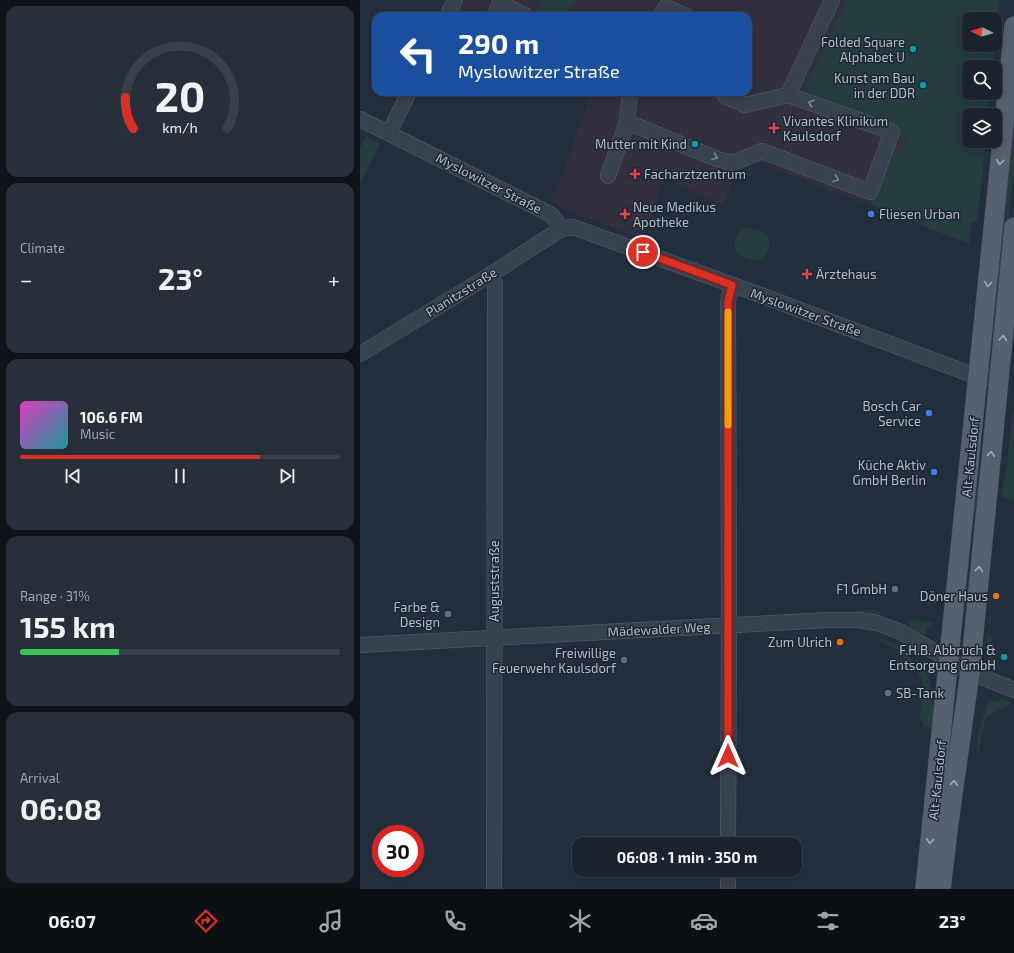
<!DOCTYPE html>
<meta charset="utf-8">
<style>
body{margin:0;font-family:"Exo 2",sans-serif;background:#282f3a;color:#f1f3f6;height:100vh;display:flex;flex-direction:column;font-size:15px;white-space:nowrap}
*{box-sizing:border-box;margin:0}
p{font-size:13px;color:#a0a4aa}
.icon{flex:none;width:22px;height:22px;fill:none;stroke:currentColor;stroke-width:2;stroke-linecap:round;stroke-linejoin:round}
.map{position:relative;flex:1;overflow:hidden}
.side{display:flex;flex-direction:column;gap:6px;padding:6px;background:#0f1319;width:360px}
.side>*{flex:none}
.guide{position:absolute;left:12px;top:12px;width:380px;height:84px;border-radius:12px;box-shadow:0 2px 10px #0003,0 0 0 1px #39404a;background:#1a4fa0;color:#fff;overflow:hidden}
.needle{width:26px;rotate:275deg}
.controls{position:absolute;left:602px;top:12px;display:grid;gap:8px}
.controls a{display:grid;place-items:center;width:40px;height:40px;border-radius:8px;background:#1b232e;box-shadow:0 2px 10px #0003,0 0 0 1px #39404a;font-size:20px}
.speed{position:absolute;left:12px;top:825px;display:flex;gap:8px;font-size:20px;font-weight:700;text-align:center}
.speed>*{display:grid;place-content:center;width:52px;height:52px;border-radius:50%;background:#1b232e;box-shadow:0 2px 10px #0003,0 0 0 1px #39404a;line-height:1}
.speed .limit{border:6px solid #d22;background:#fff;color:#111}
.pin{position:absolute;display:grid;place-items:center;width:34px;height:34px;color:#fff;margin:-17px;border:2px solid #fff;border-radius:50%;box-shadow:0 1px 4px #0007}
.me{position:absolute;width:44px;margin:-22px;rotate:0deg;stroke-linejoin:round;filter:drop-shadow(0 0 3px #0008)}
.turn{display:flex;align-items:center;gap:14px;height:84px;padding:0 20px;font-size:18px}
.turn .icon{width:52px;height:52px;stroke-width:2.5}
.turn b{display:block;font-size:28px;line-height:34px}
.big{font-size:30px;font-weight:700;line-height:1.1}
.side .tile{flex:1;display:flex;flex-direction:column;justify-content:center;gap:6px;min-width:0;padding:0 14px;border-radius:12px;background:#282f3a}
.side .dial{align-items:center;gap:0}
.dial svg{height:104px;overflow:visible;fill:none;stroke:#39404a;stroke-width:7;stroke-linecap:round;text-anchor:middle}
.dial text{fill:#f1f3f6;stroke:none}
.song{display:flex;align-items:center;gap:12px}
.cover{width:48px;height:48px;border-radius:6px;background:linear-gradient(135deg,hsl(310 70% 55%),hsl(180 70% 35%))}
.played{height:4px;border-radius:2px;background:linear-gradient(90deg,#d93025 75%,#39404a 75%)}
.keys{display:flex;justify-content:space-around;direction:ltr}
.heat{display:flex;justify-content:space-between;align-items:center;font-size:22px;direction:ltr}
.charge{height:6px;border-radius:3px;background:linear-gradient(90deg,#34c759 31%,#39404a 0)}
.trip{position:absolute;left:212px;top:837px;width:230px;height:40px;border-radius:12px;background:#1b232e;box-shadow:0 2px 10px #0003,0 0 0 1px #39404a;font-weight:700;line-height:40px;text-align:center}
.tabs{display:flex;height:64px;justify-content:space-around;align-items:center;background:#0b0e12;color:#a0a4aa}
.tabs .icon{width:28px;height:28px}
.tabs .on{color:#d93025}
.tabs b{font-size:18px;color:#f1f3f6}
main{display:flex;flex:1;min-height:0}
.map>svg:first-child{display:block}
</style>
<main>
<section class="side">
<div class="tile dial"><svg viewBox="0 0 100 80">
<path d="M14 69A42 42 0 1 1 86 69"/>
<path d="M14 69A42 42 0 0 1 8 45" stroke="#d93025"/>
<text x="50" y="56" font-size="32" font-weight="700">20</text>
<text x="50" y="72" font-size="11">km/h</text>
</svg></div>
<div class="tile"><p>Climate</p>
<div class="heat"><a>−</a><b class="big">23°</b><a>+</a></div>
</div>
<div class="tile">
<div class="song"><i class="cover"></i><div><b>106.6 FM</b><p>Music</p></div></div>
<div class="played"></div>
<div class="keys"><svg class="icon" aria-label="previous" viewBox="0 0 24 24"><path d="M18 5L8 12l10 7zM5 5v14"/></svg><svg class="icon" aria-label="pause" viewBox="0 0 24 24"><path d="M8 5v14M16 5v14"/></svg><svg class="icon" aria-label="next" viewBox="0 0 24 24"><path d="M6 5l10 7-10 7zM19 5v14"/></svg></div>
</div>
<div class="tile"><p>Range · 31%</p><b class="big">155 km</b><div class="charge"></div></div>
<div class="tile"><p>Arrival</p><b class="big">06:08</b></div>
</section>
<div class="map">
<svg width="654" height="889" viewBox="0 0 654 889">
<rect width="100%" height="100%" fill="#242f3e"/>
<polygon fill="#32303f" points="103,0 634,0 609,19 609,141 620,141 609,244 382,156 363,205 305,177 283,238 216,214 190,201 205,167 230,98 217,92 388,92 388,16 96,16"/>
<g fill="#263c3f" fill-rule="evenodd">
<path d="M181,0H215L208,15C198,17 184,18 175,13Z"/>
<path d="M487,0H640L633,67H609V93H630L628,115H609V141H626L617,223L612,221L609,244L510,204L531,148L543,152L547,140L452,99L445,86ZM609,19H635V45H609Z"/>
<polygon points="654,83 654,168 635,348 627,347"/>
<polygon points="6,136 20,144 0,185 0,148"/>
<path d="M384,228C391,228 406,231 409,238C410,242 409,247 408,251C402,266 386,260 376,253C373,244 376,233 384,228Z"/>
<polygon points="654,408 654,501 641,497 647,462"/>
<polygon points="617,448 621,448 619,464 620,497 608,622 604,621 613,533 612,493"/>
<polygon points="496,610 511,610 520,612 521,613 519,616 497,614"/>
<polygon points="549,620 573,622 571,629 567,628 566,635 551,628 549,626"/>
<polygon points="626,634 632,636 633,663 649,672 632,666 629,662"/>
<polygon points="521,639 536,644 567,673 570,680 570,699 574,704 572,727 565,727 560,720 562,680 557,671 534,648 521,642"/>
<polygon points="642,699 652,703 626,717 618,754 616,753 618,732 628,703"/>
</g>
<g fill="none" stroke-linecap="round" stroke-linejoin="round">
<defs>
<g id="minor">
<polyline points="87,16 95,0"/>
<polyline points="134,16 140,3 166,16"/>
<polyline points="301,16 306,7 326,16"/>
<polyline points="365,96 385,105 428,95"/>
<polyline points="0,119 190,214 194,218 201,229"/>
<polyline points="267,122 357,159 373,163 402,151 510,192 532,132 428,95 472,0"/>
<polyline points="29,133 49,92"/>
<polyline points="248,176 267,122 270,92"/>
<polyline points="130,275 135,284 134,889"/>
<polyline points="0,354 130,275 201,229 213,227 395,293 618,377 639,377"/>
<polyline points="0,645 468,620 498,620 517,623 541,632 610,672 654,690"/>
<polyline points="368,844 369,616 368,302 372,285"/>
<polyline points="368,870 368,889"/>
</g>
<g id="major">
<polyline points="565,889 654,26"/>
<polyline points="581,889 589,822 610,672 654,227"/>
</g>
</defs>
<use href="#minor" stroke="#565f6c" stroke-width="16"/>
<use href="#major" stroke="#414a57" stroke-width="20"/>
<use href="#minor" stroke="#38414e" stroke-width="15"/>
<use href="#major" stroke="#56606e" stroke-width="19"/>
</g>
<defs><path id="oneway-chevron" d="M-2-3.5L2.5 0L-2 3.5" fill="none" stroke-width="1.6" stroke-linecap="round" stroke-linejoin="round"/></defs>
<g stroke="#7c8592">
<use href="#oneway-chevron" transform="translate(451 103) rotate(-161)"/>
<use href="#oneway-chevron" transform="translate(355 157) rotate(20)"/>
<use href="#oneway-chevron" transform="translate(476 179) rotate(21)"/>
</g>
<g stroke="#a1aab7">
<use href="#oneway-chevron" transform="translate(640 162) rotate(96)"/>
<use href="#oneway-chevron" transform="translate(628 284) rotate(96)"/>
<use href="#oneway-chevron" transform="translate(643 338) rotate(-85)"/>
<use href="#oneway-chevron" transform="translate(631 454) rotate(-84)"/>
<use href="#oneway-chevron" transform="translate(619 569) rotate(-84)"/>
<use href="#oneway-chevron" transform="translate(594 783) rotate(-82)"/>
<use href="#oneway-chevron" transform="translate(570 841) rotate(96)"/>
</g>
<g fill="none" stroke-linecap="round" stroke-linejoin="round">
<defs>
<polyline id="route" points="283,252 372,285 368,302 368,756"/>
</defs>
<use href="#route" stroke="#8d1f18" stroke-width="10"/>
<use href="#route" stroke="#d93025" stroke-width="7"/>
<polyline stroke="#f59e0b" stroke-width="7" points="368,312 368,425"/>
</g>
<g fill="#0f9aa8" stroke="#1d2633" stroke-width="1.5">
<circle cx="553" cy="49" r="4"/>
<circle cx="563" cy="85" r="4"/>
<circle cx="335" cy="144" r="4"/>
<circle cx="644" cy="657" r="4"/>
</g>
<g fill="#e0444e" stroke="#1d2633" stroke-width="1.5">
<path d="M412 122h4v4h4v4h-4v4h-4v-4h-4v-4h4z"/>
<path d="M273 168h4v4h4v4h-4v4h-4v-4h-4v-4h4z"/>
<path d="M263 208h4v4h4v4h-4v4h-4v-4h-4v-4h4z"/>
<path d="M445 268h4v4h4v4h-4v4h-4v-4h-4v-4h4z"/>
</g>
<g fill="#3f7fe0" stroke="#1d2633" stroke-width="1.5">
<circle cx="511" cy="214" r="4"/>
<circle cx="569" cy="413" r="4"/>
<circle cx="574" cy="472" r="4"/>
</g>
<g fill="#5c6f8a" stroke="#1d2633" stroke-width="1.5">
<circle cx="535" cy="589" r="4"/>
<circle cx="88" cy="614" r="4"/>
<circle cx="264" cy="660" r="4"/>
<circle cx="528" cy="693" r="4"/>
</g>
<g fill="#e8710a" stroke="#1d2633" stroke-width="1.5">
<circle cx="636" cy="596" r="4"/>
<circle cx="480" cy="642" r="4"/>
</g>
<g text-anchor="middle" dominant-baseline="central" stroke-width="3" stroke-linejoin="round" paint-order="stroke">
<g font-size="13" fill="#b4bcc9" stroke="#1d2633" text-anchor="end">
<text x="545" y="42">Folded Square<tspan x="545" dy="15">Alphabet U</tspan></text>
<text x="555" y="78">Kunst am Bau<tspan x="555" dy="15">in der DDR</tspan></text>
<text x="423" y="121" text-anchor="start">Vivantes Klinikum<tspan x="423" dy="15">Kaulsdorf</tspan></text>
<text x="327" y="144">Mutter mit Kind</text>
<text x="284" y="174" text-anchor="start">Facharztzentrum</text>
<text x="273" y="207" text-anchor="start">Neue Medikus<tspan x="273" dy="15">Apotheke</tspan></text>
<text x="519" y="214" text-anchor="start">Fliesen Urban</text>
<text x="456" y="274" text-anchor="start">Ärztehaus</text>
<text x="561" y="406">Bosch Car<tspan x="561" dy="15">Service</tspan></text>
<text x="566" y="465">Küche Aktiv<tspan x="566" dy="15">GmbH Berlin</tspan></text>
<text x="527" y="589">F1 GmbH</text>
<text x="628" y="596">Döner Haus</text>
<text x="80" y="607">Farbe &amp;<tspan x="80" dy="15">Design</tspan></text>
<text x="472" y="642">Zum Ulrich</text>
<text x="636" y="650">F.H.B. Abbruch &amp;<tspan x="636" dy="15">Entsorgung GmbH</tspan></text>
<text x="256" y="653">Freiwillige<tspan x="256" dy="15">Feuerwehr Kaulsdorf</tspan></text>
<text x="536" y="693" text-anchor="start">SB-Tank</text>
</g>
<g font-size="13" fill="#b4bcc9" stroke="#1d2633">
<text transform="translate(129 183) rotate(27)">Myslowitzer Straße</text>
<text transform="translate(101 292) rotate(-32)">Planitzstraße</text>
<text transform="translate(446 312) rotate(20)">Myslowitzer Straße</text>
<text transform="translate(610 457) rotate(-84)">Alt-Kaulsdorf</text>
<text transform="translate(134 581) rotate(-90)">Auguststraße</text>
<text transform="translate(299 629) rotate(-3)">Mädewalder Weg</text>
<text transform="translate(577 780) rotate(-84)">Alt-Kaulsdorf</text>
</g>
</g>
</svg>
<div class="controls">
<a><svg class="needle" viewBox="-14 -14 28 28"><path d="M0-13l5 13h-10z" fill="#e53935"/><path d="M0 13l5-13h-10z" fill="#a0a4aa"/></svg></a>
<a><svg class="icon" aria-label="search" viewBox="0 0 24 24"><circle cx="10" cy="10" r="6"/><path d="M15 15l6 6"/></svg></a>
<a><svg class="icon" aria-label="layers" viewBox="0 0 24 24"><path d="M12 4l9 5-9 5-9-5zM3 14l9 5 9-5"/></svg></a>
</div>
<div class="speed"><div class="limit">30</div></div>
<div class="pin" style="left:283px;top:252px;background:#d93025"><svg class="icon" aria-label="arrive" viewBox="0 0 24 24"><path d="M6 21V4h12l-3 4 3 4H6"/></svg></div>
<svg class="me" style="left:368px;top:756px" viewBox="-20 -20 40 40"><path d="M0-17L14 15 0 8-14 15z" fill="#d93025" stroke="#fff" stroke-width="4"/></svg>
<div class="trip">06:08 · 1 min · 350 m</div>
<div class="guide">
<div class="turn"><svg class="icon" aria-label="left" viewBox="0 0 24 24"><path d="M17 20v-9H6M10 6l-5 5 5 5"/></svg><div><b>290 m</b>Myslowitzer Straße</div></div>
</div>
</div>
</main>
<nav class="tabs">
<b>06:07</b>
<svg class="icon on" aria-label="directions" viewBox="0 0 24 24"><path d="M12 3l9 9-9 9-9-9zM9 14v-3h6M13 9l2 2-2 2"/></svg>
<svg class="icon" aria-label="music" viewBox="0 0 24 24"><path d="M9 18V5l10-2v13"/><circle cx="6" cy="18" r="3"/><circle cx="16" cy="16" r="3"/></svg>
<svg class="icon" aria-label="phone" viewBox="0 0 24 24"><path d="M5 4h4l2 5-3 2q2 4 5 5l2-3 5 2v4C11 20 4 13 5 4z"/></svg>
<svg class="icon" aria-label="climate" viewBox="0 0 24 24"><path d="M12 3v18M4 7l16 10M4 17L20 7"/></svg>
<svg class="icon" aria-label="car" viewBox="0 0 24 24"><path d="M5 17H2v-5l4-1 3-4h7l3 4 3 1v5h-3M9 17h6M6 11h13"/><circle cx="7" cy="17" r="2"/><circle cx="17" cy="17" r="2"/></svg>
<svg class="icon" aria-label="filters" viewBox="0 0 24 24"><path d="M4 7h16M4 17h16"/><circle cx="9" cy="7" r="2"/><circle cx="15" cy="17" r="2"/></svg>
<b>23°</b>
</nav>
